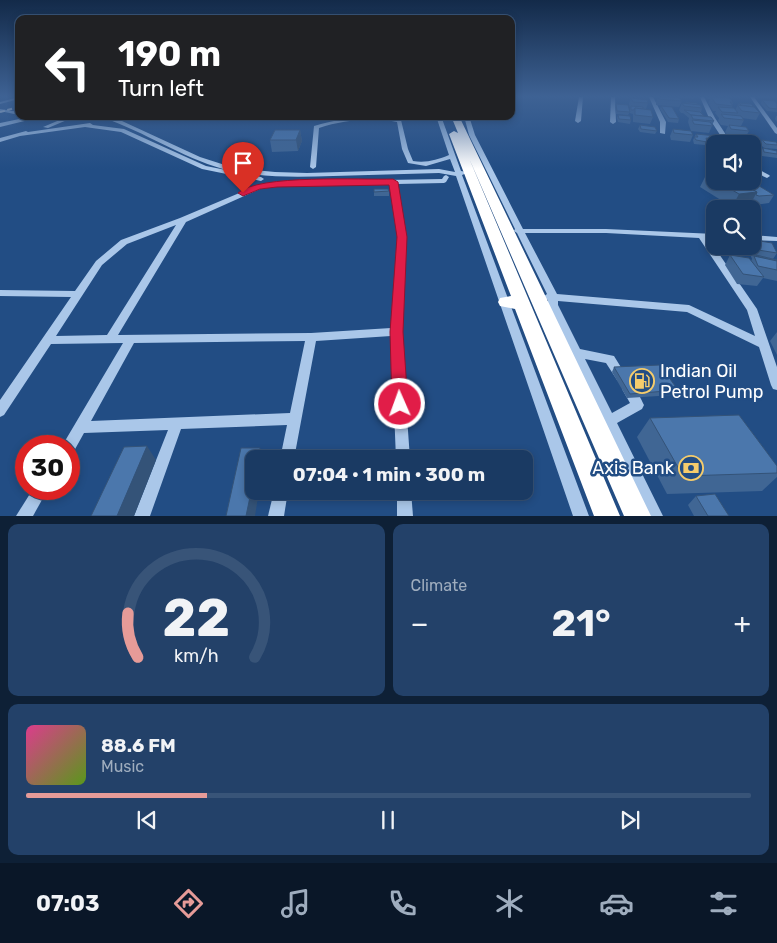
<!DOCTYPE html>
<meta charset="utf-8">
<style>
body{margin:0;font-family:Rubik,sans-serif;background:#234169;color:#f1f3f6;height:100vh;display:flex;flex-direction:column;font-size:19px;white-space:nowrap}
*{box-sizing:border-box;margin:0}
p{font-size:16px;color:#9fadbe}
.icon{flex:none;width:28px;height:28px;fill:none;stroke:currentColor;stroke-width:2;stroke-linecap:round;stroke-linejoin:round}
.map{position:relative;height:516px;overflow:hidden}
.side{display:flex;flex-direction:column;gap:8px;padding:8px;background:#0e2036;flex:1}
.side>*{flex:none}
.banner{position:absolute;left:15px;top:15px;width:500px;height:105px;border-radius:10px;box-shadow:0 2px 8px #0003,0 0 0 1px #385478;background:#202124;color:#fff;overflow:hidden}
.fabs{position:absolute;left:706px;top:135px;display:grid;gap:10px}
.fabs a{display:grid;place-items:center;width:55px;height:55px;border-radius:10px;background:#1a3a63;box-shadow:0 2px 8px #0003,0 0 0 1px #385478;font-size:25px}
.speed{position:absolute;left:15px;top:435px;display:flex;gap:10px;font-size:25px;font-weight:700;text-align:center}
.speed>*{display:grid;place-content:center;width:65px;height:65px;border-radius:50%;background:#1a3a63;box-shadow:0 2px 8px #0003,0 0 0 1px #385478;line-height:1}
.speed .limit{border:8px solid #d22;background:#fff;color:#111}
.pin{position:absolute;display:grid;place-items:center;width:42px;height:42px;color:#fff;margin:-51px -21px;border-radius:50% 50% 50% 0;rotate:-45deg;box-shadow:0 0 5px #0007}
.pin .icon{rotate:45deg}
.me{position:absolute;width:55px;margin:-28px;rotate:358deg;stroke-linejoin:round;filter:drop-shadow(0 0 4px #0008)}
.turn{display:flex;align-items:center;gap:18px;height:105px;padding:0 20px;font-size:22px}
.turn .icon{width:65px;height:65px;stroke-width:2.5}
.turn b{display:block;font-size:35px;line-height:42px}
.big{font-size:38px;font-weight:700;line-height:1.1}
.side .tile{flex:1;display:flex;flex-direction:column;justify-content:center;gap:8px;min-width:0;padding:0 18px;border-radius:10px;background:#234169}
.side .dial{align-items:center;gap:0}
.dial svg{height:130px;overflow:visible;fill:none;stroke:#385478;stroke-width:7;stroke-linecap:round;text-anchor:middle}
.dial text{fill:#f1f3f6;stroke:none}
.song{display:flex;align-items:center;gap:15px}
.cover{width:60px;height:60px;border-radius:8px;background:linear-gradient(135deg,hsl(330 70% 55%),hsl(90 70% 35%))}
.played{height:5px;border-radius:2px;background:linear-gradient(90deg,#e69b98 25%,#385478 25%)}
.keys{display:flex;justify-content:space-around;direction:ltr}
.heat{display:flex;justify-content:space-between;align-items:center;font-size:28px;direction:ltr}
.side .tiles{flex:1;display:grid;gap:8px;grid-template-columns:1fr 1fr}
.tile:last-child{grid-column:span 2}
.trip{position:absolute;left:245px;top:450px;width:288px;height:50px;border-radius:10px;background:#1a3a63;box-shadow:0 2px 8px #0003,0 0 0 1px #385478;font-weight:700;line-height:50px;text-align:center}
.tabs{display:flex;height:80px;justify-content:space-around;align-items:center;background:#0a1728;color:#9fadbe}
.tabs .icon{width:35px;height:35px}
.tabs .on{color:#e69b98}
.tabs b{font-size:22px;color:#f1f3f6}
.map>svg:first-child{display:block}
</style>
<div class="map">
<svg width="777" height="516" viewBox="0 0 777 516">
<rect width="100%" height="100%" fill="#224d84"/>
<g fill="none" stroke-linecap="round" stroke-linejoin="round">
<g fill="#aac7e9" fill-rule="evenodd">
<polygon points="19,97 19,99 0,104 0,102"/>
<polygon points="579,97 583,97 581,121 578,123 575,121"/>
<polygon points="611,97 615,97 616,122 613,124 610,122"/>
<polygon points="649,97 653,97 666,122 665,134 660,133 660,122"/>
<polygon points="700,97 704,97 715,118 732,144 726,144 709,118"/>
<polygon points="750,97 754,97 777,128 777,134 775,133"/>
<polygon points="0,109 19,112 19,115 0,111"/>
<polygon points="34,116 45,116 0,127 0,123"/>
<path d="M104,116L116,119L126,116H135L122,121L200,157L228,166L242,169L275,172L307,173L439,169L455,172L450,159L426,166L408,163L402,149L397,122C371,117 344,120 319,128L316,167L313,169L310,167L314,126C342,118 372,114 401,120L408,149L413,161C426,163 437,160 449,155L436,116H441L461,171L466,172L467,173L462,175L589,516H573L456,176L439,173C404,174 368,175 333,176C296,177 258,178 223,169C181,157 145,132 104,118Z"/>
<path d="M464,116H469L475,135L523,229H606L715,234V238H708L757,309L777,367V390L773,389L771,385L759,347L687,312L558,301V305L580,349L614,356L627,377L625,380L621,382L617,380L606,363L585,359L612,413L630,403L622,389L624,385C634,382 640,397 644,405L642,409L617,423L663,516H647L606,429L600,427L598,423L601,418L572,356L569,355L567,352L569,349L548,305V300L545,299L543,297L547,294L517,233L514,231L515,229L469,135ZM525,233H606L699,238L747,310L755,336L689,305L557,294Z"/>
<polygon points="62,119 67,120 48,128 43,127"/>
<polygon points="90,123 93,125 124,129 206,166 261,177 264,179 261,181 202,169 121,132 85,127 20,136 0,142 0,138 26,131 28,132"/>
<polygon points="752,166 769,175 770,176 767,178 752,171"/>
<path d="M446,175L449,177L446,182L444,183L397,184L406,237L401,332L410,459H396L391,336L316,341L294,459H280L287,425L181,429L150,516H134L168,430L84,433L74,451L69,453V446H62L123,343L51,344L4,415L0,417V400L71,297L0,296V290L75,291L96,261L121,240L180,218L256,186L277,182L442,179L444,176ZM390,184L398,237L391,328L311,333L118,335L186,222L260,189L277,186ZM176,225L107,335L56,336L102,265L127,244ZM305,341L290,413L91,421L134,343Z"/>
<polygon points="752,235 777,237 777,241 752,240"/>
<polygon points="33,489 48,489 33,516 16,516"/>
<polygon points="274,491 288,491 284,516 268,516"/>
<polygon points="397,491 411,491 413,516 397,516"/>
</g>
<polygon fill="#fff" fill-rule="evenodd" points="451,116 459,116 651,516 624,516 469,158 620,516 594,516 515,309 500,306 498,302 500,298 511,296 449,134 454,131 458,133"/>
<polyline stroke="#fff" stroke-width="2" stroke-dasharray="5 2.5" stroke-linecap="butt" points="0,112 19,107"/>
</g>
<g fill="#406694">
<polygon points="658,97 667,97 682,101 679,107 656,105 656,102"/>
<polygon points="678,97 694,97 693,99"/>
<polygon points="708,97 723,97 723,98 733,102 732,108 735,110 739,103 760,113 756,120 742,118 744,120 741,126 749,131 745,138 728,136 725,132 728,126 721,125 718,121 719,118 715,113 716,111 713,111 708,103 710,99 708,99"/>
<polygon points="755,97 770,97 769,98"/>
<polygon points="631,98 648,103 646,109 653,117 650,124 633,122 633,114 630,113 630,108 629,104"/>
<polygon points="762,100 777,104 777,112 767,111 761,104"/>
<polygon points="686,102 697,105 702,108 701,112 704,116 714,121 709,133 691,131 688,122 689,118 683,113 681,113 679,110 682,103 685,104"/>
<polygon points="616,104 630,112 628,115 616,114 615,107"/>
<polygon points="661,106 679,119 678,123 668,122 660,109"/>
<polygon points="618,115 631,120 630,124 618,122 617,118"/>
<polygon points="776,116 777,116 777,122 775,119"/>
<polygon points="640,125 657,131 655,134 640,132 638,129"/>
<polygon points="673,129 693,135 690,142 671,140 670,136"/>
<polygon points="300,130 302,141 298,151 272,152 270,140"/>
<polygon points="696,134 719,140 717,143 707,142 705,145 694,144 693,140"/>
<polygon points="762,140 777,143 777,149 764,148 760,144"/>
<polygon points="763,148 777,151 777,158 762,156 761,152"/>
<polygon points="715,174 715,181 751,181 774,195 769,203 754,205 751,203 750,205 732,207 700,187 706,175"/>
<polygon points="374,189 389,191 389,196 374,196"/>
<polygon points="754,240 777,253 773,259 777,260 777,281 763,278 757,286 737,284 725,265 730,255 751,261 752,259 748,249 750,246 752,246 752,242"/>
<polygon points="777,332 777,355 770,341"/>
<polygon points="614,367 678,390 674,395 627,398 612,372"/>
<polygon points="650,418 777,473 777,477 762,491 667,494 637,437"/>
<polygon points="696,496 729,516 694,516 688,505"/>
</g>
<g fill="#345378">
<polygon points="300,130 302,141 298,151 296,140"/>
<polygon points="757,192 750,205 732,207 739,194"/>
<polygon points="147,446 156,460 134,516 117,516"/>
<polygon points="260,448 264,459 258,459"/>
<polygon points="254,478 254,491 259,491 255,516 246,516"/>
</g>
<g fill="#4b77ac" stroke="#345378">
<polygon points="658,97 680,98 682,101 659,99"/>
<polygon points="711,97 730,98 733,102 730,102 733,106 716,104"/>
<polygon points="631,98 647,100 648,103 633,102"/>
<polygon points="762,100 775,101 777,104 777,109 769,108"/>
<polygon points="686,102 697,103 697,105 685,104"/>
<polygon points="682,103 700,105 702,108 684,106"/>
<polygon points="739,103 751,104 754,107 741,105"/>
<polygon points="616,104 628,105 630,112 617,111"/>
<polygon points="737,105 754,107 760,113 742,111"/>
<polygon points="631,106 643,107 643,109 635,108 634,110 631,110"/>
<polygon points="661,106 672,107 679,119 669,118"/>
<polygon points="718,107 734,108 738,113 722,112"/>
<polygon points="635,108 651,110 653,117 635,115"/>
<polygon points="684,110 700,112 704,116 691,115"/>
<polygon points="721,114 741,116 744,120 724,118"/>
<polygon points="618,115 630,116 631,120 619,119"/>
<polygon points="691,115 711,117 714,121 693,119"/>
<polygon points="692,120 710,122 713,126 694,124"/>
<polygon points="640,125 655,127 657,131 641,129"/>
<polygon points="729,125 746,127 749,131 731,129"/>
<polygon points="673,129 691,131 693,135 674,133"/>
<polygon points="275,130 300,130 296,140 270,140"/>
<polygon points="696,134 717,136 719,140 706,138 707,142 696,140 694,137 698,137"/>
<polygon points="762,140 776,142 777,143 777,145 766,144"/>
<polygon points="763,148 777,151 777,154 764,152"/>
<polygon points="715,174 715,180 706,175"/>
<polygon points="717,181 738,181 757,192 739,194"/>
<polygon points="738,181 751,181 774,195 759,196 756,195 757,192"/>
<polygon points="374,189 388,189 389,191 374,192"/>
<polygon points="754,240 772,243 777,253 758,250"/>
<polygon points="730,255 749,258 764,277 743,274"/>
<polygon points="756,255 777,260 777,261 756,256"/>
<polygon points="754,256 777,261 777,270 758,266"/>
<polygon points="660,365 678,390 630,394 614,367"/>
<polygon points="739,415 777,466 777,473 683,476 650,418"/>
<polygon points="147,446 117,516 91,516 124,447"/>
<polygon points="241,448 260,448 258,459 254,459 254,478 246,516 226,516"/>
<polygon points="715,494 729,516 708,516 696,496"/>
</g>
<linearGradient id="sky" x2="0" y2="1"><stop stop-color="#132a49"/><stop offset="0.57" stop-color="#3e6294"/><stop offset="1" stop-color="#3e6294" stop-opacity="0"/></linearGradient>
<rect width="777" height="169" fill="url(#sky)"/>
<path fill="#e11d48" stroke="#92132f" d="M393,179L398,182L407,237L403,332L408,404L406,410L400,412L394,410L392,404L390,332L397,237L389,185L277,187L260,189L243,196L238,193C258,174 362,180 393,179Z"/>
<defs>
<symbol id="fuel-ring" viewBox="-11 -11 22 22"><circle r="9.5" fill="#224d84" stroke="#f5cc6c" stroke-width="1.5"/><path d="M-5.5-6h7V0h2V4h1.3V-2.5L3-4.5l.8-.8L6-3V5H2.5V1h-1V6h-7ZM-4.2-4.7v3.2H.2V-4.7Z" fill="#f5cc6c"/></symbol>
<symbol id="bank-ring" viewBox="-11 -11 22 22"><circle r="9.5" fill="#224d84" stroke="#f5cc6c" stroke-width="1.5"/><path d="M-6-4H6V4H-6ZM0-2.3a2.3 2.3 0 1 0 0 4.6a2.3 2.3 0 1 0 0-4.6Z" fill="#f5cc6c"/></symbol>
</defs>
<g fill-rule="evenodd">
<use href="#fuel-ring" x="628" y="367" width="28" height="28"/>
<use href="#bank-ring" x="677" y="454" width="28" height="28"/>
</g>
<g text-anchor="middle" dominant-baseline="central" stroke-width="5" stroke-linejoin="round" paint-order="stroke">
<g font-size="18" fill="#fff" stroke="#224d84" text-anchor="start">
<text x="660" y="371">Indian Oil<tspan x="660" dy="21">Petrol Pump</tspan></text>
<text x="674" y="468" text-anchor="end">Axis Bank</text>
</g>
</g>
</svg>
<div class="fabs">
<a><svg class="icon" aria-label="sound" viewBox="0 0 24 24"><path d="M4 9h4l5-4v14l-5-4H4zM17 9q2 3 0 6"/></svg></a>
<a><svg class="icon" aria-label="search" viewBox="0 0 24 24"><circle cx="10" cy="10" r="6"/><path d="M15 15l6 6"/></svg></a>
</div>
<div class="speed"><div class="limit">30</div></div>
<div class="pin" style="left:243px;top:193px;background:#d93025"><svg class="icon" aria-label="arrive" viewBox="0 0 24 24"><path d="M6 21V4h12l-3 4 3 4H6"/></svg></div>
<svg class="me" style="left:400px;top:404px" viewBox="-20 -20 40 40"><circle r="17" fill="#e11d48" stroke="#fff" stroke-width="3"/><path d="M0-11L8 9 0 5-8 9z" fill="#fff"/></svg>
<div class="trip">07:04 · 1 min · 300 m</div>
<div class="banner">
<div class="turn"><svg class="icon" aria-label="left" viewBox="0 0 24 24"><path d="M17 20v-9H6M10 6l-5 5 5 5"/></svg><div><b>190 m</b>Turn left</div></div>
</div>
</div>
<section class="side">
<div class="tiles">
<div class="tile dial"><svg viewBox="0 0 100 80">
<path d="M14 69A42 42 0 1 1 86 69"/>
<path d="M14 69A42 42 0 0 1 8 42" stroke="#e69b98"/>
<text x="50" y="56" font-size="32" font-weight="700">22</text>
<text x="50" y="72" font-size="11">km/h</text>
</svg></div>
<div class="tile"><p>Climate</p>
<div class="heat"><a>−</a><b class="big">21°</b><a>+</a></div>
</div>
<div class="tile">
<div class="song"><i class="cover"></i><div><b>88.6 FM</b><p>Music</p></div></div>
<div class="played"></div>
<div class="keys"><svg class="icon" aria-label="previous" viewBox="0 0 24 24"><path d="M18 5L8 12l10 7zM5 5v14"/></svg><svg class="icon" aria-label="pause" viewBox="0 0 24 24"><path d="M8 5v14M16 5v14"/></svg><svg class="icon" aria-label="next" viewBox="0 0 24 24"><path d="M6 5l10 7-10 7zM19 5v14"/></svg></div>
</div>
</div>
</section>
<nav class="tabs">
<b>07:03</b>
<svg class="icon on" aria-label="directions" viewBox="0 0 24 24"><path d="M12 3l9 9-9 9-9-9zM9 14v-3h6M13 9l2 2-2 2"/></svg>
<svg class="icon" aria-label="music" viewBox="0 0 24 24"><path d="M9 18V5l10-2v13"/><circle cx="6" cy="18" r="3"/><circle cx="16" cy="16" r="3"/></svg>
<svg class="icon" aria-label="phone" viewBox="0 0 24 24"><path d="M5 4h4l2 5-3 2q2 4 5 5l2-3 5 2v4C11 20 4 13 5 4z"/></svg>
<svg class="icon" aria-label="climate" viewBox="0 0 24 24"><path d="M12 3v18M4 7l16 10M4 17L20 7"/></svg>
<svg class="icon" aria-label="car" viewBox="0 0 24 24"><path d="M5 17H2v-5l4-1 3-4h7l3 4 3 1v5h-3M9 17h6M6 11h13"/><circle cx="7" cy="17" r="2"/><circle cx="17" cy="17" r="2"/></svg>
<svg class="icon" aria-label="filters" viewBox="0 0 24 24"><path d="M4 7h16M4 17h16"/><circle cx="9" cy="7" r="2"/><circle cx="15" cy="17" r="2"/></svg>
</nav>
